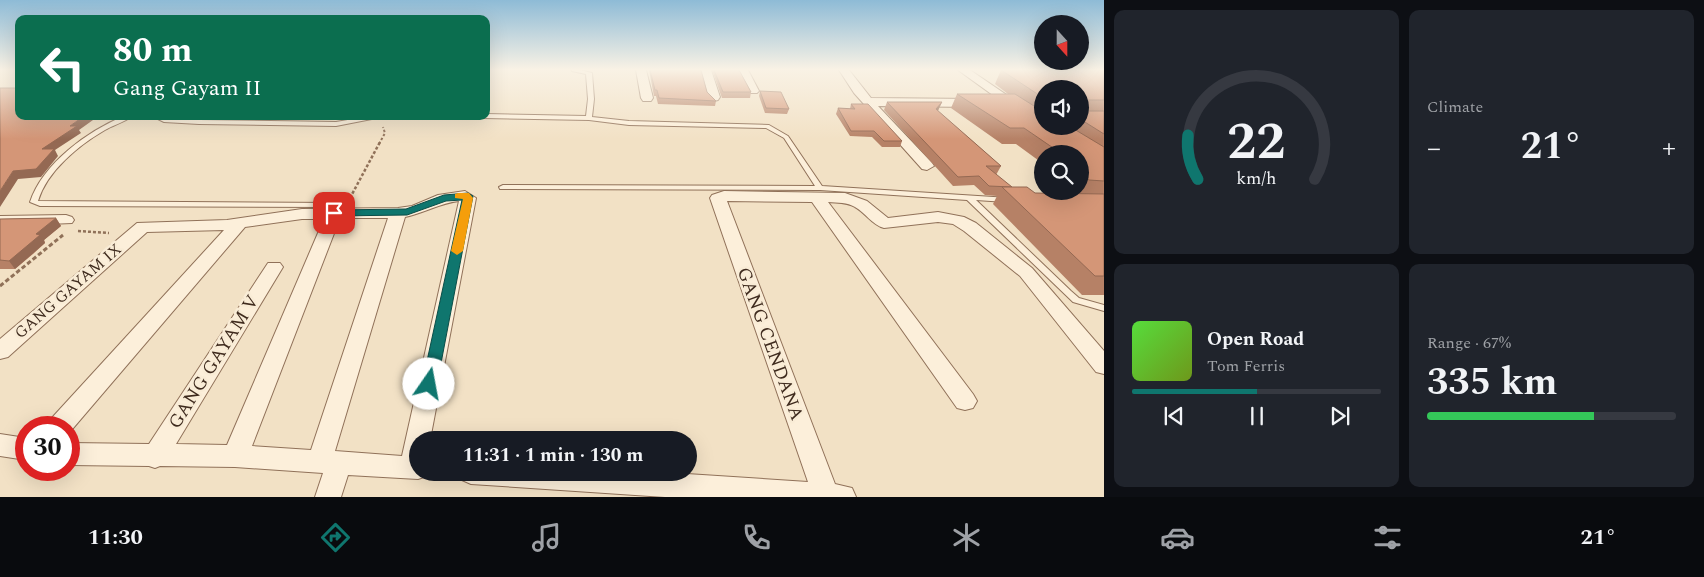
<!DOCTYPE html>
<meta charset="utf-8">
<style>
body{margin:0;font-family:Spectral,serif;background:#20242c;color:#f1f3f6;height:100vh;display:flex;flex-direction:column;font-size:19px;white-space:nowrap}
*{box-sizing:border-box;margin:0}
p{font-size:16px;color:#9ea1a6}
.icon{flex:none;width:28px;height:28px;fill:none;stroke:currentColor;stroke-width:2;stroke-linecap:round;stroke-linejoin:round}
.map{position:relative;flex:1;overflow:hidden}
.drawer{display:flex;flex-direction:column;gap:10px;padding:10px;background:#0d0f14;width:600px}
.drawer>*{flex:none}
.guide{position:absolute;left:15px;top:15px;width:475px;height:105px;border-radius:10px;box-shadow:0 5px 20px #0002;background:#0b6e4f;color:#fff;overflow:hidden}
.needle{width:32px;rotate:159deg}
.tools{position:absolute;left:1034px;top:15px;display:grid;gap:10px}
.tools a{display:grid;place-items:center;width:55px;height:55px;border-radius:50%;background:#171b24;box-shadow:0 5px 20px #0002;font-size:25px}
.speed{position:absolute;left:15px;top:416px;display:flex;gap:10px;font-size:25px;font-weight:700;text-align:center}
.speed>*{display:grid;place-content:center;width:65px;height:65px;border-radius:50%;background:#171b24;box-shadow:0 5px 20px #0002;line-height:1}
.speed .limit{border:8px solid #d22;background:#fff;color:#111}
.pin{position:absolute;display:grid;place-items:center;width:42px;height:42px;color:#fff;margin:-21px;border-radius:10px;box-shadow:0 2px 8px #0006}
.me{position:absolute;width:55px;margin:-28px;rotate:12deg;stroke-linejoin:round;filter:drop-shadow(0 0 4px #0008)}
.turn{display:flex;align-items:center;gap:18px;height:105px;padding:0 15px;font-size:22px}
.turn .icon{width:65px;height:65px;stroke-width:2.5}
.turn b{display:block;font-size:35px;line-height:42px}
.big{font-size:38px;font-weight:700;line-height:1.1}
.drawer .tile{flex:1;display:flex;flex-direction:column;justify-content:center;gap:8px;min-width:0;padding:0 18px;border-radius:10px;background:#20242c}
.drawer .dial{align-items:center;gap:0}
.dial svg{height:130px;overflow:visible;fill:none;stroke:#363941;stroke-width:7;stroke-linecap:round;text-anchor:middle}
.dial text{fill:#f1f3f6;stroke:none}
.song{display:flex;align-items:center;gap:15px}
.cover{width:60px;height:60px;border-radius:8px;background:linear-gradient(135deg,hsl(110 70% 55%),hsl(80 70% 35%))}
.played{height:5px;border-radius:2px;background:linear-gradient(90deg,#0f766e 50%,#363941 50%)}
.keys{display:flex;justify-content:space-around;direction:ltr}
.heat{display:flex;justify-content:space-between;align-items:center;font-size:28px;direction:ltr}
.charge{height:8px;border-radius:4px;background:linear-gradient(90deg,#34c759 67%,#363941 0)}
.drawer .tiles{flex:1;display:grid;gap:10px;grid-template-columns:repeat(2,1fr)}
.trip{position:absolute;left:409px;top:431px;width:288px;height:50px;border-radius:25px;background:#171b24;box-shadow:0 5px 20px #0002;font-weight:700;line-height:50px;text-align:center}
.menu{display:flex;height:80px;justify-content:space-around;align-items:center;background:#090b0e;color:#9ea1a6}
.menu .icon{width:35px;height:35px}
.menu .on{color:#0f766e}
.menu b{font-size:22px;color:#f1f3f6}
main{display:flex;flex:1;min-height:0}
.map>svg:first-child{display:block}
</style>
<main>
<div class="map">
<svg width="1104" height="497" viewBox="0 0 1104 497">
<rect width="100%" height="100%" fill="#f2e1c5"/>
<g fill="none" stroke-linecap="round" stroke-linejoin="round">
<defs>
<g id="service">
<polygon points="572,70 580,70 592,73 594,99 592,117 629,121 769,125 788,136 822,186 1009,198 1010,200 1009,202 1006,202 976,200 1071,291 1079,298 1104,305 1104,311 1073,302 967,200 820,190 500,189 499,187 503,185 815,186 784,138 766,128 629,125 589,120 484,118 481,116 486,116 486,114 586,116 588,99 586,74 572,71"/>
<path d="M124,116H133C124,122 114,125 105,130C79,145 47,171 38,201L335,203L339,205L335,207L40,206L30,202C43,163 88,131 124,116Z"/>
<polygon points="152,116 199,120 336,122 371,116 387,116 336,126 199,124 164,122"/>
</g>
<g id="minor">
<polygon points="636,70 646,70 653,98 651,101 643,101 641,98"/>
<polygon points="701,70 711,70 720,97 718,100 714,101 708,97"/>
<polygon points="738,70 748,70 759,91 757,93 749,93"/>
<polygon points="839,70 849,70 871,98 976,99 982,103 976,107 878,106 932,163 934,166 927,170 922,169 854,93"/>
<polygon points="958,70 970,70 1042,119 1042,126 1047,126 1037,127"/>
<path d="M465,191L476,198L430,440H418V472H429L427,476L418,479L348,475L341,497H315L323,473L235,467L160,466L155,468L149,466L69,465V443L149,444L268,263H280L283,267L176,444L227,445L324,219H302L245,227L69,433V428H46L49,421L224,230L147,232L8,357L0,359V339L137,223L227,220L302,209L398,208L412,206L438,195ZM459,201L402,456L335,451L405,217C424,213 440,203 459,201ZM340,218H388L311,450L252,446Z"/>
<path d="M724,191L845,193L867,201L888,218L938,212L964,217L976,223L1032,268L1104,351V374L1096,372L1020,276L964,231L953,224L938,222L884,228C872,225 866,213 855,207C847,202 838,203 828,202L973,394L977,401L973,408L965,410L957,408L812,202L727,201L835,484L852,488L856,497H665L471,484L462,480L458,472H656L808,482L710,198L712,195Z"/>
<polygon points="66,215 72,217 74,220 72,223 0,226 0,216"/>
<polygon points="0,434 26,438 26,460 0,456"/>
</g>
</defs>
<use href="#service" stroke="#907159" stroke-width="2"/>
<use href="#minor" stroke="#907159" stroke-width="2"/>
<polyline stroke="#907159" stroke-width="2" stroke-dasharray="2.5 2" stroke-linecap="butt" points="379,144 385,133 383,127"/>
<g stroke="#907159" stroke-width="2.5" stroke-dasharray="3 2" stroke-linecap="butt">
<polyline points="350,198 380,142"/>
<polyline points="78,231 109,233"/>
</g>
<polyline stroke="#907159" stroke-width="3" stroke-dasharray="4.5 2.5" stroke-linecap="butt" points="0,286 63,235"/>
<use href="#service" fill="#fcefda" fill-rule="evenodd"/>
<use href="#minor" fill="#fcefda" fill-rule="evenodd"/>
</g>
<g fill="#b68166" fill-rule="evenodd">
<polygon points="649,70 701,70 707,92 716,101 715,106 658,104 656,96 654,96"/>
<polygon points="712,70 739,70 751,92 750,98 722,98"/>
<path d="M1001,70H1104V295H1082L993,204L997,196L985,195L974,185L953,186L884,110L887,102H942L938,111L1001,166L996,175L1012,187L1035,193L1074,194L1070,191H1080V154H1042V163L1016,144H1002L951,108L957,94H1008L995,84ZM1042,89H1080V126H1042Z"/>
<polygon points="760,91 789,109 787,114 765,113 759,96"/>
<polygon points="851,104 902,141 900,147 882,147 872,137 850,136 836,114 838,108 850,109"/>
<polygon points="56,218 61,226 44,240 45,243 33,254 15,269 0,269 0,219"/>
</g>
<g fill="#946953">
<polygon points="942,102 938,110 933,117 936,109"/>
<polygon points="84,116 91,116 93,120 79,130 81,133 55,150 58,156 41,177 18,179 0,207 0,191 13,171 70,126"/>
<polygon points="56,218 61,226 44,240 45,243 15,269 9,261 36,234"/>
</g>
<g fill="#d49677" stroke="#946953">
<polygon points="650,70 701,70 707,92 716,101 659,98 657,90 655,90"/>
<polygon points="714,70 739,70 751,92 723,92"/>
<polygon points="1001,70 1104,70 1104,100 1088,100 1087,110 1089,111 1104,111 1104,134 1080,119 1080,89 1042,89 1042,97"/>
<polygon points="0,88 19,88 19,116 84,116 70,126 77,126 42,149 54,149 36,169 13,171 0,191"/>
<polygon points="760,91 781,92 789,109 766,108"/>
<polygon points="957,94 1015,94 1042,111 1042,126 1069,126 1104,147 1104,181 1089,180 1080,174 1080,154 1062,154 1024,128 1010,128"/>
<polygon points="887,102 942,102 936,109 1001,166 986,166 1012,187 989,186 979,176 958,177"/>
<polygon points="851,104 868,104 902,141 884,141 874,131 851,131 838,108 855,109"/>
<polygon points="1002,187 1027,187 1035,193 1104,194 1104,276 1095,276"/>
<polygon points="56,218 36,234 40,235 9,261 0,260 0,219"/>
</g>
<linearGradient id="sky" x2="0" y2="1"><stop stop-color="#8ebbd6"/><stop offset="0.5" stop-color="#f9f2e5"/><stop offset="1" stop-color="#f9f2e5" stop-opacity="0"/></linearGradient>
<rect width="1104" height="139" fill="url(#sky)"/>
<polygon fill="#0f766e" stroke="#0a4d48" points="468,193 473,196 437,384 434,388 424,388 422,384 462,200 446,201 407,215 334,216 329,213 334,210 406,209 444,195"/>
<polygon fill="#f59e0b" points="458,193 469,193 473,198 463,251 457,255 451,251 463,199 455,198 455,194"/>
<g text-anchor="middle" dominant-baseline="central" stroke-width="5" stroke-linejoin="round" paint-order="stroke">
<g font-size="16" fill="#3f2b1e" stroke="#f9ecd6">
<text transform="translate(68 291) rotate(-41)">GANG GAYAM IX</text>
</g>
<g font-size="19" fill="#3f2b1e" stroke="#f9ecd6">
<text transform="translate(770 344) rotate(70)">GANG CENDANA</text>
<text transform="translate(214 362) rotate(-58)">GANG GAYAM V</text>
</g>
</g>
</svg>
<div class="tools">
<a><svg class="needle" viewBox="-14 -14 28 28"><path d="M0-13l5 13h-10z" fill="#e53935"/><path d="M0 13l5-13h-10z" fill="#9ea1a6"/></svg></a>
<a><svg class="icon" aria-label="sound" viewBox="0 0 24 24"><path d="M4 9h4l5-4v14l-5-4H4zM17 9q2 3 0 6"/></svg></a>
<a><svg class="icon" aria-label="search" viewBox="0 0 24 24"><circle cx="10" cy="10" r="6"/><path d="M15 15l6 6"/></svg></a>
</div>
<div class="speed"><div class="limit">30</div></div>
<div class="pin" style="left:334px;top:213px;background:#d93025"><svg class="icon" aria-label="arrive" viewBox="0 0 24 24"><path d="M6 21V4h12l-3 4 3 4H6"/></svg></div>
<svg class="me" style="left:429px;top:384px" viewBox="-20 -20 40 40"><circle r="19" fill="#fff"/><path d="M0-13L10 11 0 6-10 11z" fill="#0f766e"/></svg>
<div class="trip">11:31 · 1 min · 130 m</div>
<div class="guide">
<div class="turn"><svg class="icon" aria-label="left" viewBox="0 0 24 24"><path d="M17 20v-9H6M10 6l-5 5 5 5"/></svg><div><b>80 m</b>Gang Gayam II</div></div>
</div>
</div>
<section class="drawer">
<div class="tiles">
<div class="tile dial"><svg viewBox="0 0 100 80">
<path d="M14 69A42 42 0 1 1 86 69"/>
<path d="M14 69A42 42 0 0 1 8 42" stroke="#0f766e"/>
<text x="50" y="56" font-size="32" font-weight="700">22</text>
<text x="50" y="72" font-size="11">km/h</text>
</svg></div>
<div class="tile"><p>Climate</p>
<div class="heat"><a>−</a><b class="big">21°</b><a>+</a></div>
</div>
<div class="tile">
<div class="song"><i class="cover"></i><div><b>Open Road</b><p>Tom Ferris</p></div></div>
<div class="played"></div>
<div class="keys"><svg class="icon" aria-label="previous" viewBox="0 0 24 24"><path d="M18 5L8 12l10 7zM5 5v14"/></svg><svg class="icon" aria-label="pause" viewBox="0 0 24 24"><path d="M8 5v14M16 5v14"/></svg><svg class="icon" aria-label="next" viewBox="0 0 24 24"><path d="M6 5l10 7-10 7zM19 5v14"/></svg></div>
</div>
<div class="tile"><p>Range · 67%</p><b class="big">335 km</b><div class="charge"></div></div>
</div>
</section>
</main>
<nav class="menu">
<b>11:30</b>
<svg class="icon on" aria-label="directions" viewBox="0 0 24 24"><path d="M12 3l9 9-9 9-9-9zM9 14v-3h6M13 9l2 2-2 2"/></svg>
<svg class="icon" aria-label="music" viewBox="0 0 24 24"><path d="M9 18V5l10-2v13"/><circle cx="6" cy="18" r="3"/><circle cx="16" cy="16" r="3"/></svg>
<svg class="icon" aria-label="phone" viewBox="0 0 24 24"><path d="M5 4h4l2 5-3 2q2 4 5 5l2-3 5 2v4C11 20 4 13 5 4z"/></svg>
<svg class="icon" aria-label="climate" viewBox="0 0 24 24"><path d="M12 3v18M4 7l16 10M4 17L20 7"/></svg>
<svg class="icon" aria-label="car" viewBox="0 0 24 24"><path d="M5 17H2v-5l4-1 3-4h7l3 4 3 1v5h-3M9 17h6M6 11h13"/><circle cx="7" cy="17" r="2"/><circle cx="17" cy="17" r="2"/></svg>
<svg class="icon" aria-label="filters" viewBox="0 0 24 24"><path d="M4 7h16M4 17h16"/><circle cx="9" cy="7" r="2"/><circle cx="15" cy="17" r="2"/></svg>
<b>21°</b>
</nav>
